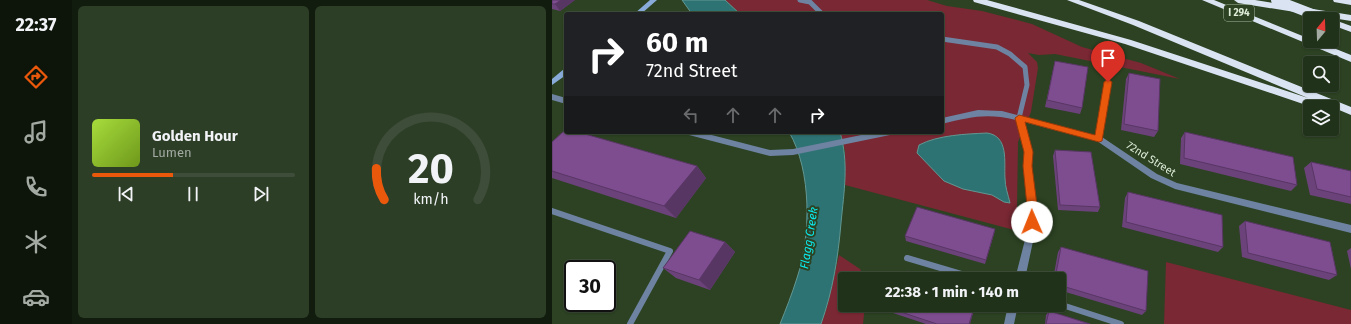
<!DOCTYPE html>
<meta charset="utf-8">
<style>
body{margin:0;font-family:"Fira Sans",sans-serif;background:#2d3e27;color:#f1f3f6;height:100vh;display:flex;flex-direction:column;font-size:15px;white-space:nowrap}
*{box-sizing:border-box;margin:0}
p{font-size:13px;color:#a2aaa2}
.icon{flex:none;width:22px;height:22px;fill:none;stroke:currentColor;stroke-width:2;stroke-linecap:round;stroke-linejoin:round}
.map{position:relative;flex:1;overflow:hidden}
.side{display:flex;flex-direction:column;gap:6px;padding:6px;background:#121c0e;width:480px}
.side>*{flex:none}
.hud{position:absolute;left:12px;top:12px;width:380px;height:122px;border-radius:4px;box-shadow:0 1px 3px #0004,0 0 0 1px #3e4d39;background:#202124;color:#fff;overflow:hidden}
.needle{width:26px;rotate:19deg}
.fabs{position:absolute;left:751px;top:12px;display:grid;gap:8px}
.fabs a{display:grid;place-items:center;width:36px;height:36px;border-radius:4px;background:#21321a;box-shadow:0 1px 3px #0004,0 0 0 1px #3e4d39;font-size:20px}
.speed{position:absolute;left:12px;top:260px;display:flex;gap:8px;font-size:20px;font-weight:700;text-align:center}
.speed>*{display:grid;place-content:center;width:52px;height:52px;border-radius:50%;background:#21321a;box-shadow:0 1px 3px #0004,0 0 0 1px #3e4d39;line-height:1}
.speed .limit{border:2px solid #111;border-radius:6px;background:#fff;color:#111}
.pin{position:absolute;display:grid;place-items:center;width:34px;height:34px;color:#fff;margin:-41px -17px;border-radius:50% 50% 50% 0;rotate:-45deg;box-shadow:0 0 4px #0007}
.pin .icon{rotate:45deg}
.me{position:absolute;width:44px;margin:-22px;rotate:359deg;stroke-linejoin:round;filter:drop-shadow(0 0 3px #0008)}
.turn{display:flex;align-items:center;gap:14px;height:84px;padding:0 16px;font-size:18px}
.turn .icon{width:52px;height:52px;stroke-width:2.5}
.turn b{display:block;font-size:28px;line-height:34px}
.lanes{display:flex;align-items:center;height:38px;padding:0 16px;background:#0003;justify-content:center;gap:20px;direction:ltr}
.lanes .off{opacity:.35}
.side .card{flex:1;display:flex;flex-direction:column;justify-content:center;gap:6px;min-width:0;padding:0 14px;border-radius:6px;background:#2d3e27}
.side .dial{align-items:center;gap:0}
.dial svg{height:104px;overflow:visible;fill:none;stroke:#3e4d39;stroke-width:7;stroke-linecap:round;text-anchor:middle}
.dial text{fill:#f1f3f6;stroke:none}
.song{display:flex;align-items:center;gap:12px}
.cover{width:48px;height:48px;border-radius:6px;background:linear-gradient(135deg,hsl(80 70% 55%),hsl(80 70% 35%))}
.played{height:4px;border-radius:2px;background:linear-gradient(90deg,#ea580c 40%,#3e4d39 40%)}
.keys{display:flex;justify-content:space-around;direction:ltr}
.side .tiles{flex:1;display:grid;gap:6px;grid-template-columns:repeat(2,1fr)}
.trip{position:absolute;left:286px;top:272px;width:228px;height:40px;border-radius:4px;background:#21321a;box-shadow:0 1px 3px #0004,0 0 0 1px #3e4d39;font-weight:700;line-height:40px;text-align:center}
main{display:flex;flex:1;min-height:0}
.menu{display:flex;flex-direction:column;width:72px;justify-content:space-around;align-items:center;background:#0d140a;color:#a2aaa2}
.menu .icon{width:28px;height:28px}
.menu .selected{color:#ea580c}
.menu b{font-size:18px;color:#f1f3f6}
.map>svg:first-child{display:block}
</style>
<main>
<nav class="menu">
<b>22:37</b>
<svg class="icon selected" aria-label="directions" viewBox="0 0 24 24"><path d="M12 3l9 9-9 9-9-9zM9 14v-3h6M13 9l2 2-2 2"/></svg>
<svg class="icon" aria-label="music" viewBox="0 0 24 24"><path d="M9 18V5l10-2v13"/><circle cx="6" cy="18" r="3"/><circle cx="16" cy="16" r="3"/></svg>
<svg class="icon" aria-label="phone" viewBox="0 0 24 24"><path d="M5 4h4l2 5-3 2q2 4 5 5l2-3 5 2v4C11 20 4 13 5 4z"/></svg>
<svg class="icon" aria-label="climate" viewBox="0 0 24 24"><path d="M12 3v18M4 7l16 10M4 17L20 7"/></svg>
<svg class="icon" aria-label="car" viewBox="0 0 24 24"><path d="M5 17H2v-5l4-1 3-4h7l3 4 3 1v5h-3M9 17h6M6 11h13"/><circle cx="7" cy="17" r="2"/><circle cx="17" cy="17" r="2"/></svg>
</nav>
<section class="side">
<div class="tiles">
<div class="card">
<div class="song"><i class="cover"></i><div><b>Golden Hour</b><p>Lumen</p></div></div>
<div class="played"></div>
<div class="keys"><svg class="icon" aria-label="previous" viewBox="0 0 24 24"><path d="M18 5L8 12l10 7zM5 5v14"/></svg><svg class="icon" aria-label="pause" viewBox="0 0 24 24"><path d="M8 5v14M16 5v14"/></svg><svg class="icon" aria-label="next" viewBox="0 0 24 24"><path d="M6 5l10 7-10 7zM19 5v14"/></svg></div>
</div>
<div class="card dial"><svg viewBox="0 0 100 80">
<path d="M14 69A42 42 0 1 1 86 69"/>
<path d="M14 69A42 42 0 0 1 8 45" stroke="#ea580c"/>
<text x="50" y="56" font-size="32" font-weight="700">20</text>
<text x="50" y="72" font-size="11">km/h</text>
</svg></div>
</div>
</section>
<div class="map">
<svg width="799" height="324" viewBox="0 0 799 324">
<rect width="100%" height="100%" fill="#2c4222"/>
<g fill="#7a2833">
<polygon points="173,0 375,0 395,6 430,11 480,24 530,47 589,63 628,79 503,54 487,55 476,53 485,62 486,68 479,112 466,142 465,211 469,221 466,231 293,185 293,151 288,132 390,132 390,14 188,14"/>
<polygon points="287,255 308,269 314,279 293,279 293,305 313,305 311,324 269,324 275,307"/>
<polygon points="614,262 799,310 799,324 612,324"/>
</g>
<g fill="#2e7374" stroke="#629792">
<polygon points="130,0 173,0 188,14 140,14"/>
<path d="M237,132H288C297,163 292,191 289,223C286,258 281,290 269,324H228C234,309 240,294 245,278C259,236 260,171 237,132Z"/>
<path d="M435,133C457,136 452,162 453,178C453,187 456,194 458,203L452,202L440,195L411,189L392,181L365,153L367,145C386,135 414,134 435,133Z"/>
</g>
<g fill="none" stroke-linecap="round" stroke-linejoin="round">
<g stroke="#6e83a1" stroke-width="5">
<polyline points="248,0 258,2 270,14"/>
<polyline points="390,39 445,47 458,54 473,67 475,85 467,118"/>
<polyline points="547,139 556,82"/>
</g>
<g stroke="#6e83a1" stroke-width="6">
<polyline points="0,211 118,251 78,324"/>
<polyline points="355,258 426,279"/>
<polyline points="507,304 569,324"/>
</g>
<g fill="#6e83a1" fill-rule="evenodd">
<polygon points="0,94 14,98 14,104 0,100"/>
<path d="M426,110L450,111L550,137L605,174L625,183L799,225V233L623,189L599,178L545,141L472,122L481,152L479,166L485,213L483,232L473,279H463L475,232L477,213L471,166L473,152L464,120C434,113 419,117 390,124V118Z"/>
<polygon points="133,132 148,132 218,150 241,149 324,132 342,132 338,135 241,155 218,156 137,135"/>
<polygon points="456,305 466,305 462,324 452,324"/>
</g>
<g fill="#89abda" fill-rule="evenodd">
<polygon points="98,0 105,0 89,14 82,14"/>
<polygon points="12,69 14,69 14,75 0,85 0,79"/>
</g>
<g fill="#d9e3f2" fill-rule="evenodd">
<polygon points="421,0 435,0 579,40 756,98 581,25 515,0 527,0 587,21 799,107 799,115 780,107 760,107 573,44 422,2"/>
<polygon points="650,0 662,0 758,39 758,41 764,41 799,55 799,62"/>
<polygon points="682,0 703,0 799,15 799,21 686,3"/>
<polygon points="781,0 799,0 799,5 782,2"/>
<polygon points="780,19 799,26 799,32 780,25"/>
</g>
<polyline stroke="#d9e3f2" stroke-width="10" points="724,0 773,19"/>
</g>
<g fill="#6c427b">
<polygon points="0,0 23,0 8,11 0,9"/>
<polygon points="503,61 530,108 528,114 493,107"/>
<polygon points="577,73 606,131 602,137 569,130 574,79"/>
<polygon points="633,132 745,185 739,191 628,164 629,138"/>
<polygon points="0,142 145,166 154,178 124,218 0,178"/>
<polygon points="503,150 548,207 546,212 506,210 501,156"/>
<polygon points="759,162 799,171 799,204 758,195 752,168"/>
<polygon points="576,192 671,247 666,252 570,227 573,198"/>
<polygon points="693,221 785,275 777,280 690,257 687,226"/>
<polygon points="443,229 442,234 433,264 354,241 353,236"/>
<polygon points="173,242 183,252 158,290 124,278 111,268"/>
<polygon points="509,247 594,311 590,315 507,290 507,279 501,279 506,252"/>
<polygon points="799,248 799,269 795,251"/>
<polygon points="341,305 423,305 418,324 374,324 341,313 340,309"/>
<polygon points="497,311 538,324 493,324 494,315"/>
</g>
<g fill="#583664">
<polygon points="9,0 23,0 8,11 3,4"/>
<polygon points="145,166 154,178 124,218 112,206"/>
<polygon points="443,229 442,234 433,264 434,260"/>
<polygon points="173,242 183,252 158,290 147,280"/>
<polygon points="423,305 418,324 417,324"/>
</g>
<g fill="#7d4d8f" stroke="#583664">
<polygon points="0,0 9,0 3,4 0,4"/>
<polygon points="503,61 536,67 530,108 495,100"/>
<polygon points="577,73 608,79 606,131 572,124"/>
<polygon points="14,129 14,132 26,132 145,166 112,206 0,171 0,142"/>
<polygon points="633,132 741,157 745,185 632,158"/>
<polygon points="503,150 539,152 548,207 508,205"/>
<polygon points="759,162 799,171 799,197 765,189"/>
<polygon points="576,192 670,215 671,247 574,222"/>
<polygon points="365,207 443,229 434,260 353,236"/>
<polygon points="693,221 778,242 785,275 696,253"/>
<polygon points="138,231 173,242 147,280 111,268"/>
<polygon points="509,247 596,271 594,311 507,285 507,279 503,279"/>
<polygon points="355,271 381,279 352,279"/>
<polygon points="341,305 423,305 417,324 385,324 340,309"/>
<polygon points="497,311 538,324 494,324"/>
</g>
<polygon fill="#ea580c" stroke="#983908" points="556,79 560,82 550,141 547,142 473,122 481,152 480,166 486,213 484,226 477,226 471,166 472,152 463,118 467,115 543,135 552,82"/>
<g text-anchor="middle" dominant-baseline="central" stroke-width="4" stroke-linejoin="round" paint-order="stroke">
<rect fill="#2c4222" stroke="#a8b8a1" stroke-width="1" x="672" y="5" width="30" height="16" rx="3"/>
<g font-size="10" font-weight="bold" fill="#ddebd7">
<text x="687" y="13">I 294</text>
</g>
<g font-size="11" fill="#ddebd7" stroke="#2c4222">
<text transform="translate(599 159) rotate(32)">72nd Street</text>
</g>
<g font-size="12" font-style="italic" fill="#0aebee" stroke="#2c4222">
<text transform="translate(257 238) rotate(-81)">Flagg Creek</text>
</g>
</g>
</svg>
<div class="fabs">
<a><svg class="needle" viewBox="-14 -14 28 28"><path d="M0-13l5 13h-10z" fill="#e53935"/><path d="M0 13l5-13h-10z" fill="#a2aaa2"/></svg></a>
<a><svg class="icon" aria-label="search" viewBox="0 0 24 24"><circle cx="10" cy="10" r="6"/><path d="M15 15l6 6"/></svg></a>
<a><svg class="icon" aria-label="layers" viewBox="0 0 24 24"><path d="M12 4l9 5-9 5-9-5zM3 14l9 5 9-5"/></svg></a>
</div>
<div class="speed"><div class="limit">30</div></div>
<div class="pin" style="left:556px;top:82px;background:#d93025"><svg class="icon" aria-label="arrive" viewBox="0 0 24 24"><path d="M6 21V4h12l-3 4 3 4H6"/></svg></div>
<svg class="me" style="left:480px;top:222px" viewBox="-20 -20 40 40"><circle r="19" fill="#fff"/><path d="M0-13L10 11 0 6-10 11z" fill="#ea580c"/></svg>
<div class="trip">22:38 · 1 min · 140 m</div>
<div class="hud">
<div class="turn"><svg class="icon" aria-label="right" viewBox="0 0 24 24"><path d="M7 20v-9h11M14 6l5 5-5 5"/></svg><div><b>60 m</b>72nd Street</div></div>
<div class="lanes"><svg class="icon off" aria-label="left" viewBox="0 0 24 24"><path d="M17 20v-9H6M10 6l-5 5 5 5"/></svg><svg class="icon off" aria-label="ahead" viewBox="0 0 24 24"><path d="M12 20V5M6 11l6-6 6 6"/></svg><svg class="icon off" aria-label="ahead" viewBox="0 0 24 24"><path d="M12 20V5M6 11l6-6 6 6"/></svg><svg class="icon" aria-label="right" viewBox="0 0 24 24"><path d="M7 20v-9h11M14 6l5 5-5 5"/></svg></div>
</div>
</div>
</main>
